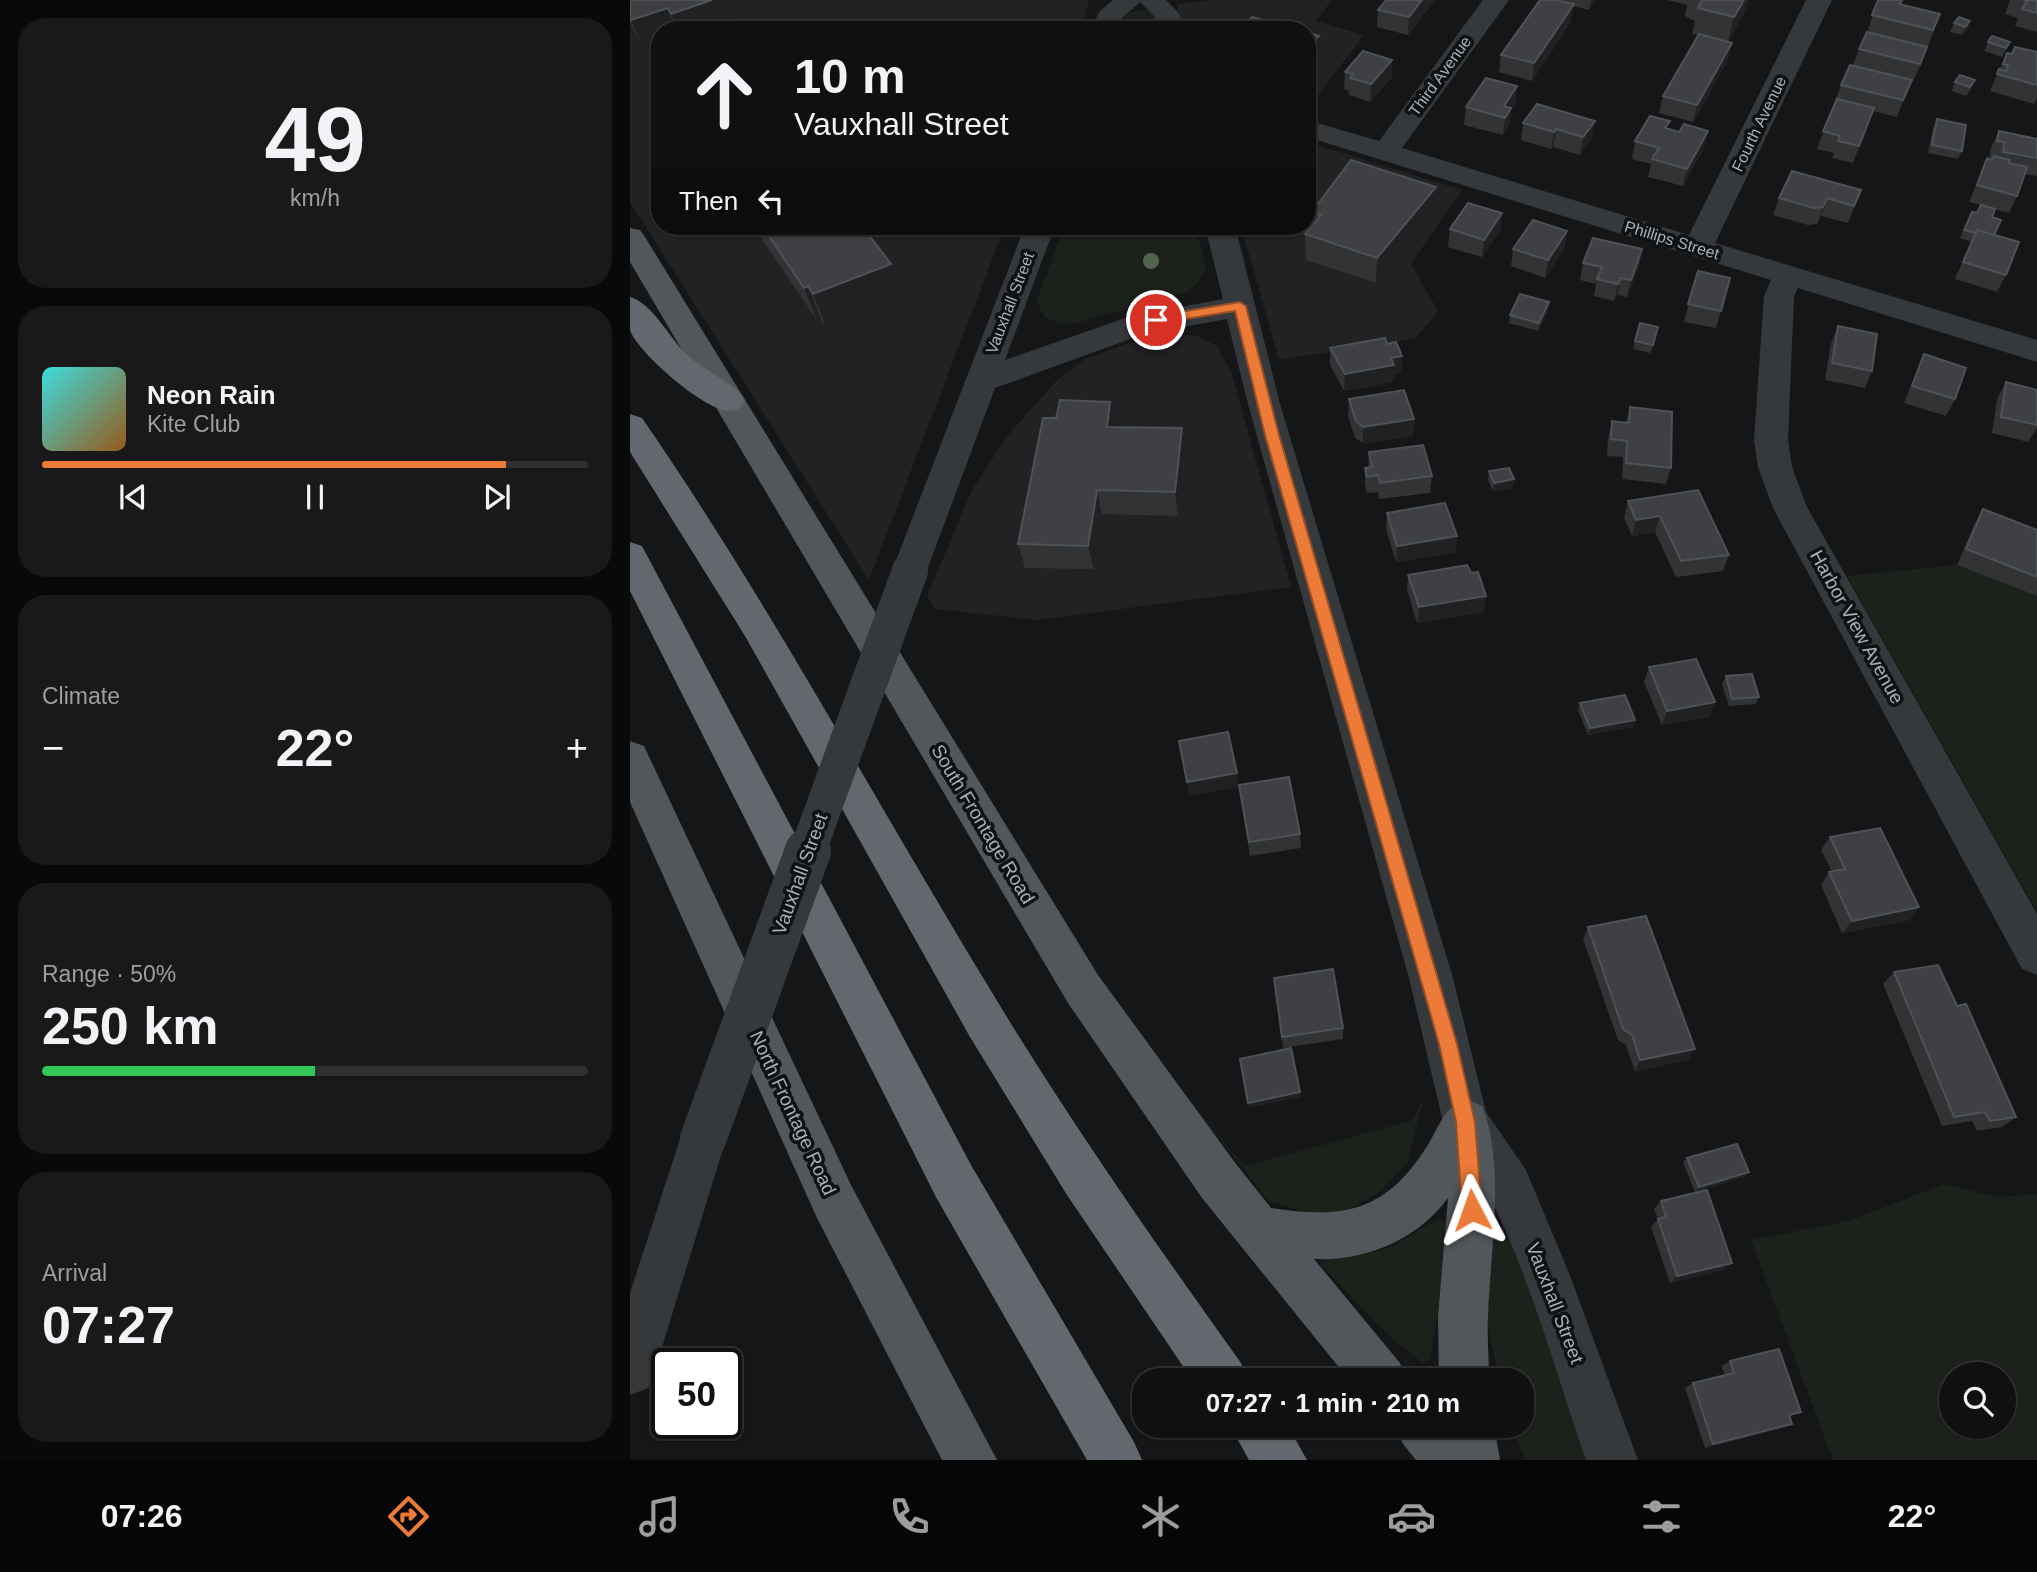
<!DOCTYPE html>
<meta charset="utf-8">
<style>
body{margin:0;font-family:Arial,sans-serif;background:#19191a;color:#f1f3f6;height:100vh;display:flex;flex-direction:column;font-size:26px;white-space:nowrap}
*{box-sizing:border-box;margin:0}
p{font-size:23px;color:#9c9d9f}
.icon{flex:none;width:38px;height:38px;fill:none;stroke:currentColor;stroke-width:2;stroke-linecap:round;stroke-linejoin:round}
.map{position:relative;flex:1;overflow:hidden}
.drawer{display:flex;flex-direction:column;gap:18px;padding:18px;background:#090909;width:630px}
.drawer>*{flex:none}
.banner{position:absolute;left:21px;top:21px;width:665px;height:214px;border-radius:28px;box-shadow:0 2px 5px #0004,0 0 0 2px #303031;background:#101011;color:#f1f3f6;overflow:hidden}
.controls{position:absolute;left:1309px;top:1362px;display:grid;gap:14px}
.controls a{display:grid;place-items:center;width:77px;height:77px;border-radius:50%;background:#101011;box-shadow:0 2px 5px #0004,0 0 0 2px #303031;font-size:35px}
.speed{position:absolute;left:21px;top:1348px;display:flex;gap:14px;font-size:35px;font-weight:700;text-align:center}
.speed>*{display:grid;place-content:center;width:91px;height:91px;border-radius:50%;background:#101011;box-shadow:0 2px 5px #0004,0 0 0 2px #303031;line-height:1}
.speed .limit{border:4px solid #111;border-radius:10px;background:#fff;color:#111}
.pin{position:absolute;display:grid;place-items:center;width:60px;height:60px;color:#fff;margin:-30px;border:4px solid #fff;border-radius:50%;box-shadow:0 2px 7px #0007}
.me{position:absolute;width:77px;margin:-38px;rotate:356deg;stroke-linejoin:round;filter:drop-shadow(0 0 5px #0008)}
.turn{display:flex;align-items:center;gap:24px;height:147px;padding:0 28px;font-size:32px}
.turn .icon{width:91px;height:91px;stroke-width:2.5}
.turn b{display:block;font-size:49px;line-height:60px}
.then{display:flex;align-items:center;height:66px;padding:0 28px;background:#0003;gap:14px;font-size:26px}
.big{font-size:52px;font-weight:700;line-height:1.1}
.drawer .card{flex:1;display:flex;flex-direction:column;justify-content:center;gap:10px;min-width:0;padding:0 24px;border-radius:28px;background:#19191a}
.drawer .dial{align-items:center;gap:0}
.dial b{font-size:91px;line-height:1}
.song{display:flex;align-items:center;gap:21px}
.cover{width:84px;height:84px;border-radius:10px;background:linear-gradient(135deg,hsl(180 70% 55%),hsl(30 70% 35%))}
.played{height:7px;border-radius:4px;background:linear-gradient(90deg,#ec7a39 85%,#303031 85%)}
.keys{display:flex;justify-content:space-around;direction:ltr}
.heat{display:flex;justify-content:space-between;align-items:center;font-size:38px;direction:ltr}
.charge{height:10px;border-radius:5px;background:linear-gradient(90deg,#34c759 50%,#303031 0)}
.trip{position:absolute;left:502px;top:1368px;width:402px;height:70px;border-radius:28px;background:#101011;box-shadow:0 2px 5px #0004,0 0 0 2px #303031;font-weight:700;line-height:70px;text-align:center}
.tab-bar{display:flex;height:112px;justify-content:space-around;align-items:center;background:#060607;color:#9c9d9f}
.tab-bar .icon{width:49px;height:49px}
.tab-bar .active{color:#ec7a39}
.tab-bar b{font-size:32px;color:#f1f3f6}
main{display:flex;flex:1;min-height:0}
.map>svg:first-child{display:block}
</style>
<main>
<section class="drawer">
<div class="card dial"><b>49</b><p>km/h</p></div>
<div class="card">
<div class="song"><i class="cover"></i><div><b>Neon Rain</b><p>Kite Club</p></div></div>
<div class="played"></div>
<div class="keys"><svg class="icon" aria-label="previous" viewBox="0 0 24 24"><path d="M18 5L8 12l10 7zM5 5v14"/></svg><svg class="icon" aria-label="pause" viewBox="0 0 24 24"><path d="M8 5v14M16 5v14"/></svg><svg class="icon" aria-label="next" viewBox="0 0 24 24"><path d="M6 5l10 7-10 7zM19 5v14"/></svg></div>
</div>
<div class="card"><p>Climate</p>
<div class="heat"><a>−</a><b class="big">22°</b><a>+</a></div>
</div>
<div class="card"><p>Range · 50%</p><b class="big">250 km</b><div class="charge"></div></div>
<div class="card"><p>Arrival</p><b class="big">07:27</b></div>
</section>
<div class="map">
<svg width="1407" height="1460" viewBox="0 0 1407 1460">
<rect width="100%" height="100%" fill="#151617"/>
<g fill="#212224">
<polygon points="0,0 459,0 451,30 30,30 30,226 375,226 239,580 0,202"/>
<polygon points="584,0 702,0 686,21 734,35 689,94 681,111 677,110 677,30 554,30 547,4"/>
<polygon points="677,142 832,190 781,264 808,311 786,338 649,360 611,226 677,226"/>
<polygon points="545,334 567,336 587,346 601,371 661,587 406,620 305,609 297,596 342,490 377,436 426,381 455,359 501,342"/>
</g>
<g fill="#1c221b" fill-rule="evenodd">
<polygon points="516,10 524,16 526,30 493,30 497,13"/>
<polygon points="434,226 565,226 576,267 568,283 557,292 446,323 431,324 414,317 407,301"/>
<polygon points="1327,565 1407,596 1407,912 1217,576"/>
<polygon points="539,1075 614,1166 781,1121 794,1098 778,1161 751,1191 714,1212 674,1212 639,1201"/>
<path d="M1314,1184L1367,1197L1407,1194V1460H1203L1121,1240L1218,1221ZM1321,1374H1374V1426H1321Z"/>
<path d="M811,1219L817,1223L821,1239L800,1359L793,1363L759,1336L690,1264C698,1249 732,1255 748,1251C774,1245 793,1223 811,1219Z"/>
<path d="M864,1237L888,1240L957,1460H895L882,1426H892V1381H870C858,1333 848,1285 864,1237Z"/>
</g>
<g fill="none" stroke-linecap="round" stroke-linejoin="round">
<g fill="#36393c" fill-rule="evenodd">
<polygon points="483,0 536,0 549,13 555,30 529,30 524,16 510,2 490,20 487,30 461,30 469,12"/>
<polygon points="853,0 879,0 772,148 1059,235 1176,0 1202,0 1085,243 1407,340 1407,362 1168,288 1164,296 1158,440 1162,467 1177,507 1407,914 1407,975 1392,969 1143,508 1128,467 1124,440 1134,296 1141,280 677,137 677,120 749,141"/>
<path d="M395,226H425L375,360L498,317L593,299L575,226H605L650,404L823,978L856,1112L896,1170L939,1273L1008,1460H956C927,1376 902,1283 863,1204C848,1175 826,1152 813,1122L779,978L618,404L597,319L514,334L365,388L293,581L280,585L267,581L262,571Z"/>
<polygon points="73,1116 89,1123 96,1139 25,1370 18,1388 0,1395 0,1293 50,1139 57,1123"/>
</g>
<g fill="#52575b" fill-rule="evenodd">
<path d="M0,228L10,230L15,237L468,975L606,1164L641,1208C717,1220 758,1210 799,1143C811,1123 813,1109 836,1099L852,1106C876,1164 860,1254 858,1316C857,1337 859,1359 859,1381H809L808,1317L818,1198C787,1240 736,1261 684,1259L770,1363L777,1381H720L572,1198L438,1003L0,262Z"/>
<polygon points="0,741 14,746 221,1185 367,1460 312,1460 187,1218 0,802"/>
<polygon points="765,1426 864,1426 870,1460 786,1460 773,1444"/>
</g>
<g fill="#62686d" fill-rule="evenodd">
<path d="M0,297C22,303 39,337 56,354C72,369 106,384 115,400L110,408C107,409 104,411 100,411C76,412 7,352 0,330C0,321 0,306 0,297Z"/>
<path d="M0,414L12,418C143,608 251,812 372,1009C446,1130 528,1247 611,1363L618,1381H563L437,1195L340,1037L115,636L0,452Z"/>
<polygon points="0,542 12,546 341,1165 504,1442 512,1460 457,1460 307,1199 0,591"/>
<polygon points="600,1426 658,1426 677,1460 619,1460"/>
</g>
<polyline stroke="#36393c" stroke-width="36" points="177,853 280,571"/>
<polyline stroke="#36393c" stroke-width="46" points="73,1139 178,851"/>
</g>
<circle fill="#546250" cx="521" cy="261" r="8"/>
<g fill="#313335">
<polygon points="0,0 108,0 114,18 79,30 30,30 30,40 12,45 5,33 0,35"/>
<polygon points="756,0 805,0 778,35 747,27 748,10"/>
<polygon points="910,0 966,0 959,10 943,6 941,22 902,81 869,72 871,55"/>
<polygon points="1037,0 1118,0 1115,12 1098,42 1098,60 1063,122 1029,113 1033,96 1068,35 1062,34 1065,21 1055,16 1057,5"/>
<polygon points="1248,0 1274,0 1272,4 1269,4 1310,14 1291,64 1283,81 1281,81 1267,117 1243,111 1223,163 1202,158 1204,153 1187,149 1211,85 1223,65 1229,49 1237,33"/>
<polygon points="1380,0 1407,0 1407,32 1385,26 1388,18 1375,14"/>
<polygon points="1340,21 1337,30 1332,35 1320,32 1324,23"/>
<polygon points="1358,42 1380,42 1372,57 1354,51"/>
<polygon points="1407,52 1407,98 1404,104 1360,91 1377,53 1382,54"/>
<polygon points="715,72 762,77 740,102 719,95 719,91 714,89"/>
<polygon points="1345,80 1341,89 1336,96 1322,91 1325,82"/>
<polygon points="887,86 885,104 881,110 879,126 873,135 834,125 836,107"/>
<polygon points="1307,119 1332,151 1328,159 1298,153 1303,128"/>
<polygon points="893,123 962,138 950,155 923,147 921,149 891,140"/>
<polygon points="1038,129 1049,132 1078,131 1074,148 1053,186 1018,177 1021,164 1002,159 1005,141"/>
<polygon points="1369,131 1407,139 1407,176 1394,174 1387,196 1379,213 1361,208 1364,235 1376,275 1367,292 1325,279 1341,242 1330,238 1342,212 1347,213 1351,205 1339,202 1357,158 1362,159 1359,158 1361,148"/>
<polygon points="1231,190 1218,223 1191,216 1187,224 1178,225 1143,215 1149,198"/>
<polygon points="682,212 804,212 746,283 676,260 675,234 682,226"/>
<polygon points="872,213 870,230 852,257 818,247 820,229"/>
<polygon points="118,226 232,226 271,297 196,326 191,319 187,320 129,235 126,237"/>
<polygon points="937,231 934,249 915,278 881,266 883,249"/>
<polygon points="1012,249 1009,266 997,297 987,295 984,301 964,296 966,284 950,280 953,263"/>
<polygon points="1068,271 1091,311 1086,328 1054,322"/>
<polygon points="919,302 918,311 908,331 879,323 880,315"/>
<polygon points="1010,323 1028,327 1021,353 1003,349"/>
<polygon points="1208,326 1242,371 1235,388 1195,380 1201,343"/>
<polygon points="757,344 772,356 771,373 764,374 763,382 714,391 700,365 700,348"/>
<polygon points="1294,354 1325,399 1316,416 1274,403"/>
<polygon points="1376,382 1407,390 1407,428 1398,442 1362,433 1367,399"/>
<polygon points="719,399 784,419 783,436 733,443 725,438 718,416"/>
<polygon points="1000,407 1041,468 1036,484 992,479 993,457 977,456 978,438 982,421 996,423"/>
<polygon points="485,427 555,453 548,516 472,514 464,569 395,568 388,544"/>
<polygon points="739,452 802,476 800,493 749,499 748,492 737,493 735,484 735,468 738,468"/>
<polygon points="859,471 884,479 882,488 863,491 858,480"/>
<polygon points="1068,490 1099,555 1093,571 1046,577 1025,532 1002,536 994,518 998,501"/>
<polygon points="1353,509 1407,530 1407,596 1327,565 1344,525"/>
<polygon points="757,513 827,536 825,552 766,562 756,529"/>
<polygon points="841,573 854,612 787,623 777,590 778,575"/>
<polygon points="1019,667 1085,702 1079,717 1032,725 1014,682"/>
<polygon points="1096,676 1129,697 1126,704 1099,706 1092,684"/>
<polygon points="950,703 1005,720 1003,727 958,735 948,710"/>
<polygon points="609,785 670,834 671,848 620,856"/>
<polygon points="1200,837 1289,907 1279,920 1212,933 1191,885 1199,872 1202,872 1191,850"/>
<polygon points="958,927 1058,1060 1005,1071 996,1045 988,1040 953,939"/>
<polygon points="1264,972 1327,1006 1386,1117 1372,1127 1347,1131 1342,1121 1312,1126 1253,984"/>
<polygon points="645,989 713,1028 713,1039 653,1048"/>
<polygon points="1057,1158 1115,1177 1065,1192 1053,1162"/>
<polygon points="1031,1201 1102,1263 1094,1270 1040,1283 1021,1227 1028,1219 1024,1209"/>
<polygon points="1100,1361 1160,1416 1153,1428 1075,1448 1055,1388 1063,1383 1095,1375 1091,1366"/>
</g>
<g fill="#202123">
<polygon points="82,0 108,0 114,18 79,30 48,30 41,14"/>
<polygon points="792,0 805,0 778,35 779,17"/>
<polygon points="961,0 966,0 959,10"/>
<polygon points="1114,0 1118,0 1115,12 1098,42 1104,17"/>
<polygon points="944,4 941,22 902,81 904,63"/>
<polygon points="38,8 46,30 30,30 30,40 12,45 1,20"/>
<polygon points="1340,21 1337,30 1332,35 1335,27"/>
<polygon points="0,23 5,33 0,35"/>
<polygon points="689,36 689,53 677,66 677,48"/>
<polygon points="1102,43 1098,60 1063,122 1067,105"/>
<polygon points="762,60 762,77 740,102 741,84"/>
<polygon points="887,86 885,104 881,110 879,126 873,135 875,118 874,106"/>
<polygon points="965,121 962,138 950,155 953,137"/>
<polygon points="926,129 923,147 921,149 924,132"/>
<polygon points="1078,131 1074,148 1053,186 1057,169"/>
<polygon points="806,187 804,212 746,283 747,258"/>
<polygon points="1197,198 1191,216 1187,224 1193,207"/>
<polygon points="872,213 870,230 852,257 854,240"/>
<polygon points="121,226 125,226 129,235 126,237"/>
<polygon points="937,231 934,249 915,278 918,260"/>
<polygon points="1012,249 1009,266 997,297 1001,280"/>
<polygon points="261,264 271,297 196,326 183,294"/>
<polygon points="991,278 987,295 984,301 988,284"/>
<polygon points="178,286 191,319 187,320 174,288"/>
<polygon points="919,302 918,311 908,331 909,323"/>
<polygon points="772,356 771,373 764,374 763,382 714,391 715,374 761,358"/>
<polygon points="480,402 485,426 481,451 477,427"/>
<polygon points="784,419 783,436 733,443 733,427"/>
<polygon points="552,428 555,453 548,516 545,492"/>
<polygon points="884,479 882,488 863,491 864,483"/>
<polygon points="467,490 472,514 464,569 458,546"/>
<polygon points="1030,516 1025,532 1002,536 1006,520"/>
<polygon points="827,536 825,552 766,562 767,546"/>
<polygon points="856,596 854,612 787,623 789,607"/>
<polygon points="1085,702 1079,717 1032,725 1037,711"/>
<polygon points="1005,720 1003,727 958,735 960,728"/>
<polygon points="607,773 608,787 559,796 557,782"/>
<polygon points="1289,907 1279,920 1212,933 1222,921"/>
<polygon points="1065,1049 1058,1060 1005,1071 1010,1060"/>
<polygon points="670,1092 671,1097 619,1108 618,1103"/>
<polygon points="1119,1172 1115,1177 1065,1192 1069,1187"/>
<polygon points="1102,1263 1094,1270 1040,1283 1047,1276"/>
<polygon points="1162,1424 1153,1428 1075,1448 1083,1444"/>
</g>
<g fill="#3e4043" stroke="#4e5255" stroke-width="2">
<polygon points="0,0 82,0 41,14 38,8 1,20 0,18"/>
<polygon points="756,0 792,0 779,17 748,10"/>
<polygon points="910,0 925,0 944,4 904,63 871,55"/>
<polygon points="1072,0 1114,0 1104,17 1068,8"/>
<polygon points="1248,0 1271,0 1269,4 1310,14 1303,30 1242,15"/>
<polygon points="1394,0 1407,0 1407,13 1392,9 1397,1"/>
<polygon points="622,17 668,30 610,30"/>
<polygon points="1329,17 1340,21 1335,27 1324,23"/>
<polygon points="677,32 689,36 677,48"/>
<polygon points="1237,32 1297,47 1290,64 1229,49"/>
<polygon points="1069,34 1102,43 1067,105 1033,96"/>
<polygon points="1362,36 1380,42 1376,48 1358,42"/>
<polygon points="1385,47 1407,52 1407,85 1367,74 1369,69 1376,71 1378,65 1373,64 1377,53 1382,54"/>
<polygon points="733,51 762,60 741,84 720,78 723,74 715,72"/>
<polygon points="1220,65 1282,80 1273,100 1211,85"/>
<polygon points="1330,75 1345,80 1340,87 1325,82"/>
<polygon points="856,78 887,86 874,106 881,108 875,118 836,107"/>
<polygon points="1207,99 1244,108 1229,146 1208,141 1210,136 1193,131"/>
<polygon points="907,104 965,121 953,137 926,129 924,132 893,123"/>
<polygon points="1020,116 1040,121 1035,128 1049,132 1054,124 1078,131 1057,169 1022,159 1029,148 1005,141"/>
<polygon points="1307,119 1336,125 1332,151 1302,145"/>
<polygon points="1369,131 1407,139 1407,158 1373,152 1374,142 1367,141"/>
<polygon points="1364,156 1380,160 1379,163 1397,167 1387,196 1347,185 1357,158 1362,160"/>
<polygon points="721,160 806,187 747,258 675,234 691,215 682,212"/>
<polygon points="1162,171 1231,190 1224,206 1197,198 1193,207 1184,208 1149,198"/>
<polygon points="838,203 872,213 854,240 820,229"/>
<polygon points="1351,205 1365,209 1362,217 1371,220 1364,235 1347,230 1346,233 1334,230 1342,212 1347,213"/>
<polygon points="903,220 937,231 918,260 883,249"/>
<polygon points="132,226 232,226 261,264 183,294 178,286 174,288"/>
<polygon points="1347,230 1389,242 1376,275 1333,262"/>
<polygon points="963,238 1012,249 1001,280 991,278 988,284 967,279 972,267 953,263"/>
<polygon points="1068,271 1100,278 1091,311 1058,304"/>
<polygon points="890,294 919,302 909,323 880,315"/>
<polygon points="1010,323 1028,327 1023,345 1005,341"/>
<polygon points="1208,326 1247,334 1242,371 1202,363"/>
<polygon points="755,338 757,344 766,342 772,356 761,358 764,365 715,374 700,348"/>
<polygon points="1294,354 1336,368 1325,399 1282,386"/>
<polygon points="1376,382 1407,390 1407,425 1371,417"/>
<polygon points="774,390 784,419 733,427 726,421 719,399"/>
<polygon points="430,400 480,402 477,427 552,428 545,492 467,490 458,546 388,544 413,418 426,418"/>
<polygon points="1000,407 1042,412 1041,468 996,463 997,441 981,439 982,421 999,423"/>
<polygon points="793,445 802,476 750,483 748,475 737,477 735,468 742,467 739,452"/>
<polygon points="879,468 884,479 864,483 859,471"/>
<polygon points="1068,490 1099,555 1051,561 1030,516 1006,520 998,501"/>
<polygon points="815,503 827,536 767,546 757,513"/>
<polygon points="1353,509 1407,530 1407,577 1336,549"/>
<polygon points="837,565 841,573 848,572 856,596 789,607 778,575"/>
<polygon points="1066,659 1085,702 1037,711 1019,667"/>
<polygon points="1122,674 1129,697 1102,699 1096,676"/>
<polygon points="995,695 1005,720 960,728 950,703"/>
<polygon points="598,732 607,773 557,782 549,741"/>
<polygon points="659,777 670,834 619,842 609,785"/>
<polygon points="1250,828 1289,907 1222,921 1199,872 1215,869 1200,837"/>
<polygon points="1016,916 1065,1049 1010,1060 1002,1035 993,1029 958,927"/>
<polygon points="1308,965 1327,1006 1336,1004 1386,1117 1360,1121 1355,1112 1324,1117 1264,972"/>
<polygon points="703,969 713,1028 652,1037 644,978"/>
<polygon points="661,1048 670,1092 618,1103 610,1059"/>
<polygon points="1107,1144 1119,1172 1069,1187 1057,1158"/>
<polygon points="1077,1190 1102,1263 1047,1276 1028,1219 1036,1217 1031,1201"/>
<polygon points="1149,1349 1171,1412 1159,1415 1162,1424 1083,1444 1063,1383 1104,1373 1100,1361"/>
</g>
<polygon fill="#ec7a39" stroke="#994f25" stroke-width="2" points="610,302 616,306 649,435 827,1044 845,1122 852,1210 849,1217 842,1220 835,1217 832,1210 826,1122 809,1044 635,435 605,311 526,324 519,320 526,316"/>
<g text-anchor="middle" dominant-baseline="central" stroke-width="7" stroke-linejoin="round" paint-order="stroke">
<g font-size="16" fill="#a7b1b7" stroke="#101112">
<text transform="translate(810 76) rotate(-54)">Third Avenue</text>
<text transform="translate(1129 124) rotate(-64)">Fourth Avenue</text>
<text transform="translate(1042 240) rotate(17)">Phillips Street</text>
<text transform="translate(380 303) rotate(-69)">Vauxhall Street</text>
</g>
<g font-size="19" fill="#a7b1b7" stroke="#101112">
<text transform="translate(1227 627) rotate(61)">Harbor View Avenue</text>
<text transform="translate(353 824) rotate(59)">South Frontage Road</text>
<text transform="translate(170 874) rotate(-70)">Vauxhall Street</text>
<text transform="translate(163 1113) rotate(65)">North Frontage Road</text>
<text transform="translate(925 1303) rotate(69)">Vauxhall Street</text>
</g>
</g>
</svg>
<div class="controls">
<a><svg class="icon" aria-label="search" viewBox="0 0 24 24"><circle cx="10" cy="10" r="6"/><path d="M15 15l6 6"/></svg></a>
</div>
<div class="speed"><div class="limit">50</div></div>
<div class="pin" style="left:526px;top:320px;background:#d93025"><svg class="icon" aria-label="arrive" viewBox="0 0 24 24"><path d="M6 21V4h12l-3 4 3 4H6"/></svg></div>
<svg class="me" style="left:842px;top:1210px" viewBox="-20 -20 40 40"><path d="M0-17L14 15 0 8-14 15z" fill="#ec7a39" stroke="#fff" stroke-width="4"/></svg>
<div class="trip">07:27 · 1 min · 210 m</div>
<div class="banner">
<div class="turn"><svg class="icon" aria-label="ahead" viewBox="0 0 24 24"><path d="M12 20V5M6 11l6-6 6 6"/></svg><div><b>10 m</b>Vauxhall Street</div></div>
<div class="then">Then<svg class="icon" aria-label="left" viewBox="0 0 24 24"><path d="M17 20v-9H6M10 6l-5 5 5 5"/></svg></div>
</div>
</div>
</main>
<nav class="tab-bar">
<b>07:26</b>
<svg class="icon active" aria-label="directions" viewBox="0 0 24 24"><path d="M12 3l9 9-9 9-9-9zM9 14v-3h6M13 9l2 2-2 2"/></svg>
<svg class="icon" aria-label="music" viewBox="0 0 24 24"><path d="M9 18V5l10-2v13"/><circle cx="6" cy="18" r="3"/><circle cx="16" cy="16" r="3"/></svg>
<svg class="icon" aria-label="phone" viewBox="0 0 24 24"><path d="M5 4h4l2 5-3 2q2 4 5 5l2-3 5 2v4C11 20 4 13 5 4z"/></svg>
<svg class="icon" aria-label="climate" viewBox="0 0 24 24"><path d="M12 3v18M4 7l16 10M4 17L20 7"/></svg>
<svg class="icon" aria-label="car" viewBox="0 0 24 24"><path d="M5 17H2v-5l4-1 3-4h7l3 4 3 1v5h-3M9 17h6M6 11h13"/><circle cx="7" cy="17" r="2"/><circle cx="17" cy="17" r="2"/></svg>
<svg class="icon" aria-label="filters" viewBox="0 0 24 24"><path d="M4 7h16M4 17h16"/><circle cx="9" cy="7" r="2"/><circle cx="15" cy="17" r="2"/></svg>
<b>22°</b>
</nav>
